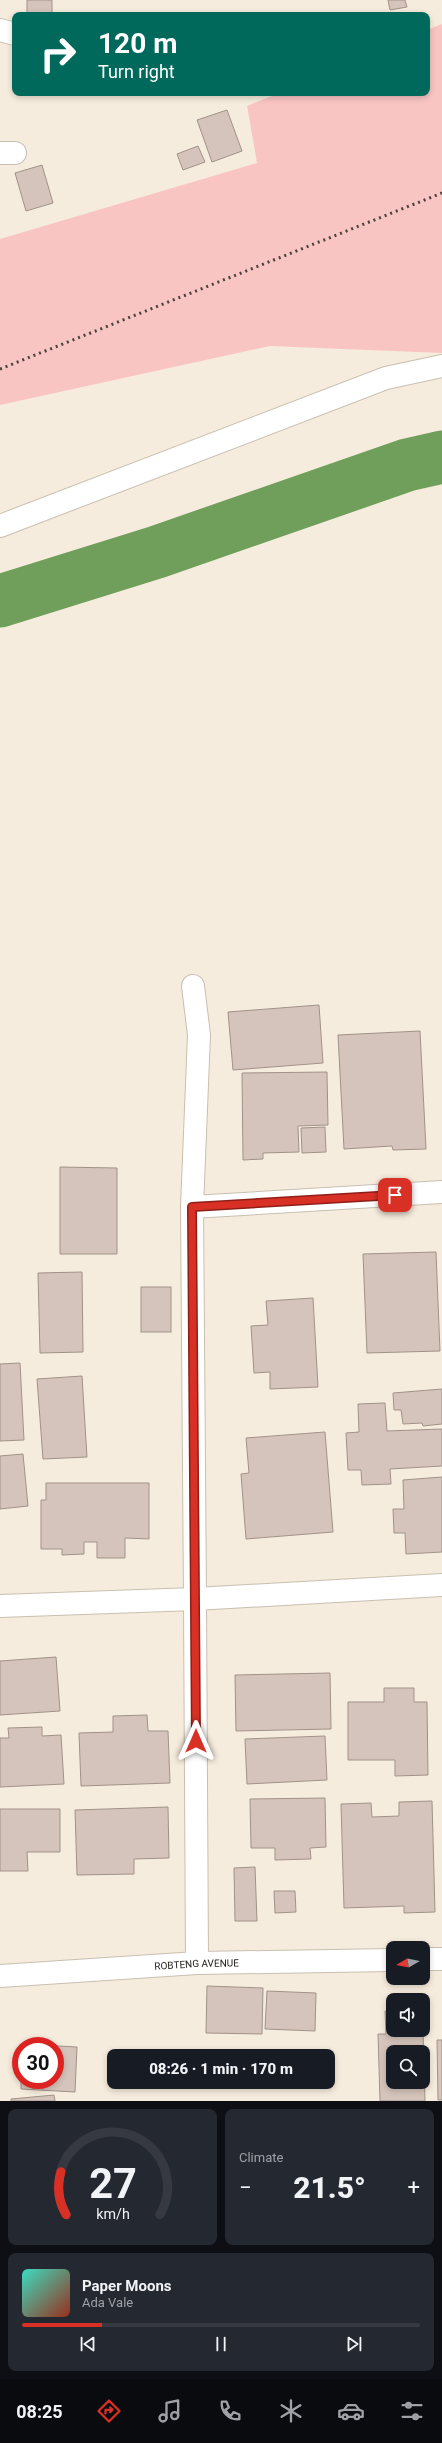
<!DOCTYPE html>
<meta charset="utf-8">
<style>
body{margin:0;font-family:Roboto,sans-serif;background:#242831;color:#f1f3f6;height:100vh;display:flex;flex-direction:column;font-size:15px;white-space:nowrap}
*{box-sizing:border-box;margin:0}
p{font-size:13px;color:#9ea1a6}
.icon{flex:none;width:22px;height:22px;fill:none;stroke:currentColor;stroke-width:2;stroke-linecap:round;stroke-linejoin:round}
.map{position:relative;height:2101px;overflow:hidden}
.side{display:flex;flex-direction:column;gap:8px;padding:8px;background:#0d0f14;flex:1}
.side>*{flex:none}
.top-card{position:absolute;left:12px;top:12px;width:418px;height:84px;border-radius:8px;box-shadow:0 2px 6px #0003;background:#00695c;color:#fff;overflow:hidden}
.needle{width:26px;rotate:260deg}
.tools{position:absolute;left:386px;top:1941px;display:grid;gap:8px}
.tools a{display:grid;place-items:center;width:44px;height:44px;border-radius:8px;background:#171b24;box-shadow:0 2px 6px #0003;font-size:20px}
.speed{position:absolute;left:12px;top:2037px;display:flex;gap:8px;font-size:20px;font-weight:700;text-align:center}
.speed>*{display:grid;place-content:center;width:52px;height:52px;border-radius:50%;background:#171b24;box-shadow:0 2px 6px #0003;line-height:1}
.speed .limit{border:6px solid #d22;background:#fff;color:#111}
.pin{position:absolute;display:grid;place-items:center;width:34px;height:34px;color:#fff;margin:-17px;border-radius:8px;box-shadow:0 2px 6px #0006}
.me{position:absolute;width:44px;margin:-22px;rotate:0deg;stroke-linejoin:round;filter:drop-shadow(0 0 3px #0008)}
.turn{display:flex;align-items:center;gap:14px;height:84px;padding:0 20px;font-size:18px}
.turn .icon{width:52px;height:52px;stroke-width:2.5}
.turn b{display:block;font-size:28px;line-height:34px}
.big{font-size:30px;font-weight:800;line-height:1.1}
.side .tile{flex:1;display:flex;flex-direction:column;justify-content:center;gap:6px;min-width:0;padding:0 14px;border-radius:8px;background:#242831}
.side .dial{align-items:center;gap:0}
.dial svg{height:104px;overflow:visible;fill:none;stroke:#363941;stroke-width:7;stroke-linecap:round;text-anchor:middle}
.dial text{fill:#f1f3f6;stroke:none}
.song{display:flex;align-items:center;gap:12px}
.cover{width:48px;height:48px;border-radius:6px;background:linear-gradient(135deg,hsl(170 70% 55%),hsl(10 70% 35%))}
.played{height:4px;border-radius:2px;background:linear-gradient(90deg,#d93025 20%,#363941 20%)}
.keys{display:flex;justify-content:space-around;direction:ltr}
.heat{display:flex;justify-content:space-between;align-items:center;font-size:22px;direction:ltr}
.side .tiles{flex:1;display:grid;gap:8px;grid-template-columns:1fr 1fr}
.tile:last-child{grid-column:span 2}
.trip{position:absolute;left:107px;top:2049px;width:228px;height:40px;border-radius:8px;background:#171b24;box-shadow:0 2px 6px #0003;font-weight:800;line-height:40px;text-align:center}
.tab-bar{display:flex;height:64px;justify-content:space-around;align-items:center;background:#090b0e;color:#9ea1a6}
.tab-bar .icon{width:28px;height:28px}
.tab-bar .active{color:#d93025}
.tab-bar b{font-size:18px;color:#f1f3f6}
.map>svg:first-child{display:block}
</style>
<div class="map">
<svg width="442" height="2101" viewBox="0 0 442 2101">
<rect width="100%" height="100%" fill="#f6ecdd"/>
<polygon fill="#f9c5c3" points="442,24 442,353 270,346 0,405 0,239 257,163 247,106 279,93 427,93 427,30"/>
<g fill="none" stroke-linecap="round" stroke-linejoin="round">
<polyline stroke="#709f5c" stroke-width="53" points="0,601 157,552 407,465 442,457"/>
</g>
<g fill="#d5c4bb" stroke="#a19289" fill-rule="evenodd">
<rect x="27" y="0" width="25" height="15"/>
<polygon points="388,0 405,0 407,7 390,10"/>
<polygon points="227,110 242,151 212,162 197,120"/>
<polygon points="198,146 205,162 183,170 177,154"/>
<polygon points="42,165 53,203 26,211 15,173"/>
<polygon points="319,1005 323,1063 233,1070 228,1012"/>
<polygon points="420,1031 426,1149 393,1150 392,1146 344,1149 338,1035"/>
<polygon points="327,1072 328,1125 298,1126 299,1152 263,1153 263,1159 243,1160 242,1073"/>
<polygon points="325,1127 326,1152 302,1153 301,1128"/>
<polygon points="60,1167 117,1168 117,1254 60,1254"/>
<polygon points="436,1252 440,1351 367,1353 363,1254"/>
<polygon points="82,1272 83,1352 40,1353 38,1273"/>
<rect x="141" y="1287" width="30" height="45"/>
<polygon points="313,1298 318,1387 270,1389 270,1372 254,1373 251,1326 268,1325 266,1301"/>
<polygon points="20,1363 24,1440 0,1441 0,1364"/>
<polygon points="82,1376 87,1457 43,1459 37,1379"/>
<polygon points="442,1389 442,1424 423,1426 422,1423 403,1424 401,1410 394,1410 393,1393"/>
<polygon points="385,1403 387,1431 442,1429 442,1466 390,1469 391,1484 362,1485 361,1470 348,1470 346,1433 359,1432 358,1404"/>
<polygon points="325,1432 333,1532 246,1539 241,1474 249,1473 246,1438"/>
<polygon points="23,1454 28,1506 0,1509 0,1456"/>
<polygon points="442,1477 442,1552 406,1554 405,1533 394,1533 393,1509 404,1509 403,1480"/>
<polygon points="46,1483 149,1483 149,1539 125,1538 125,1558 97,1558 97,1542 84,1542 84,1554 62,1555 62,1549 41,1549 41,1500 46,1500"/>
<polygon points="56,1657 60,1711 0,1715 0,1661"/>
<polygon points="330,1673 331,1729 236,1731 235,1675"/>
<polygon points="384,1688 414,1688 414,1702 427,1702 428,1775 395,1776 395,1760 348,1760 348,1702 384,1702"/>
<polygon points="147,1715 148,1731 168,1731 170,1783 81,1786 79,1733 113,1732 113,1716"/>
<polygon points="42,1727 42,1736 61,1735 64,1784 0,1787 0,1738 9,1738 8,1728"/>
<polygon points="325,1736 327,1780 247,1784 245,1739"/>
<polygon points="325,1798 326,1847 310,1848 311,1859 275,1860 275,1848 251,1848 250,1799"/>
<polygon points="432,1801 435,1912 404,1913 404,1906 344,1908 341,1804 371,1803 372,1817 399,1816 399,1802"/>
<polygon points="168,1807 169,1858 134,1859 134,1874 77,1875 75,1810"/>
<polygon points="0,1809 60,1809 60,1852 27,1852 28,1871 0,1871"/>
<polygon points="255,1867 257,1921 235,1921 234,1868"/>
<polygon points="274,1891 295,1891 296,1912 275,1913"/>
<polygon points="207,1986 263,1988 262,2034 206,2033"/>
<polygon points="267,1991 316,1993 315,2031 265,2029"/>
<path d="M385,2011H393V2030H423L425,2101H380L378,2034H386ZM393,2052H423V2082H393Z"/>
<polygon points="437,2040 442,2040 442,2100 438,2100"/>
<polygon points="23,2044 77,2047 75,2092 21,2089 21,2080 55,2080 55,2046 23,2046"/>
<polygon points="54,2095 55,2101 11,2101 11,2099"/>
</g>
<g fill="none" stroke-linecap="round" stroke-linejoin="round">
<defs>
<g id="street">
<polyline points="0,30 15,34"/>
<polyline points="0,153 15,153"/>
<polyline points="0,526 386,378 442,366"/>
<polyline points="192,1207 199,1035 193,986"/>
<polyline points="0,1606 195,1599 192,1207 442,1192"/>
<polyline points="423,1959 442,1959"/>
<polyline points="197,1963 195,1599 442,1585"/>
<path id="s1" d="M0,1976L197,1963L393,1960"/>
</g>
</defs>
<use href="#street" stroke="#c9bfb1" stroke-width="24"/>
<use href="#street" stroke="#fff" stroke-width="22"/>
<polyline stroke="#47423b" stroke-width="3" stroke-dasharray="2 4" stroke-linecap="butt" points="0,369 442,193"/>
</g>
<g fill="none" stroke-linecap="round" stroke-linejoin="round">
<defs>
<polyline id="route" points="196,1741 192,1207 395,1195"/>
</defs>
<use href="#route" stroke="#8d1f18" stroke-width="10"/>
<use href="#route" stroke="#d93025" stroke-width="7"/>
</g>
<g text-anchor="middle" dominant-baseline="central" stroke-width="3" stroke-linejoin="round" paint-order="stroke">
<g font-size="10" fill="#201c17" stroke="#fff">
<text stroke="none"><textPath href="#s1" startOffset="197">ROBTENG AVENUE</textPath></text>
</g>
</g>
</svg>
<div class="tools">
<a><svg class="needle" viewBox="-14 -14 28 28"><path d="M0-13l5 13h-10z" fill="#e53935"/><path d="M0 13l5-13h-10z" fill="#9ea1a6"/></svg></a>
<a><svg class="icon" aria-label="sound" viewBox="0 0 24 24"><path d="M4 9h4l5-4v14l-5-4H4zM17 9q2 3 0 6"/></svg></a>
<a><svg class="icon" aria-label="search" viewBox="0 0 24 24"><circle cx="10" cy="10" r="6"/><path d="M15 15l6 6"/></svg></a>
</div>
<div class="speed"><div class="limit">30</div></div>
<div class="pin" style="left:395px;top:1195px;background:#d93025"><svg class="icon" aria-label="arrive" viewBox="0 0 24 24"><path d="M6 21V4h12l-3 4 3 4H6"/></svg></div>
<svg class="me" style="left:196px;top:1741px" viewBox="-20 -20 40 40"><path d="M0-17L14 15 0 8-14 15z" fill="#d93025" stroke="#fff" stroke-width="4"/></svg>
<div class="trip">08:26 · 1 min · 170 m</div>
<div class="top-card">
<div class="turn"><svg class="icon" aria-label="right" viewBox="0 0 24 24"><path d="M7 20v-9h11M14 6l5 5-5 5"/></svg><div><b>120 m</b>Turn right</div></div>
</div>
</div>
<section class="side">
<div class="tiles">
<div class="tile dial"><svg viewBox="0 0 100 80">
<path d="M14 69A42 42 0 1 1 86 69"/>
<path d="M14 69A42 42 0 0 1 10 36" stroke="#d93025"/>
<text x="50" y="56" font-size="32" font-weight="700">27</text>
<text x="50" y="72" font-size="11">km/h</text>
</svg></div>
<div class="tile"><p>Climate</p>
<div class="heat"><a>−</a><b class="big">21.5°</b><a>+</a></div>
</div>
<div class="tile">
<div class="song"><i class="cover"></i><div><b>Paper Moons</b><p>Ada Vale</p></div></div>
<div class="played"></div>
<div class="keys"><svg class="icon" aria-label="previous" viewBox="0 0 24 24"><path d="M18 5L8 12l10 7zM5 5v14"/></svg><svg class="icon" aria-label="pause" viewBox="0 0 24 24"><path d="M8 5v14M16 5v14"/></svg><svg class="icon" aria-label="next" viewBox="0 0 24 24"><path d="M6 5l10 7-10 7zM19 5v14"/></svg></div>
</div>
</div>
</section>
<nav class="tab-bar">
<b>08:25</b>
<svg class="icon active" aria-label="directions" viewBox="0 0 24 24"><path d="M12 3l9 9-9 9-9-9zM9 14v-3h6M13 9l2 2-2 2"/></svg>
<svg class="icon" aria-label="music" viewBox="0 0 24 24"><path d="M9 18V5l10-2v13"/><circle cx="6" cy="18" r="3"/><circle cx="16" cy="16" r="3"/></svg>
<svg class="icon" aria-label="phone" viewBox="0 0 24 24"><path d="M5 4h4l2 5-3 2q2 4 5 5l2-3 5 2v4C11 20 4 13 5 4z"/></svg>
<svg class="icon" aria-label="climate" viewBox="0 0 24 24"><path d="M12 3v18M4 7l16 10M4 17L20 7"/></svg>
<svg class="icon" aria-label="car" viewBox="0 0 24 24"><path d="M5 17H2v-5l4-1 3-4h7l3 4 3 1v5h-3M9 17h6M6 11h13"/><circle cx="7" cy="17" r="2"/><circle cx="17" cy="17" r="2"/></svg>
<svg class="icon" aria-label="filters" viewBox="0 0 24 24"><path d="M4 7h16M4 17h16"/><circle cx="9" cy="7" r="2"/><circle cx="15" cy="17" r="2"/></svg>
</nav>
